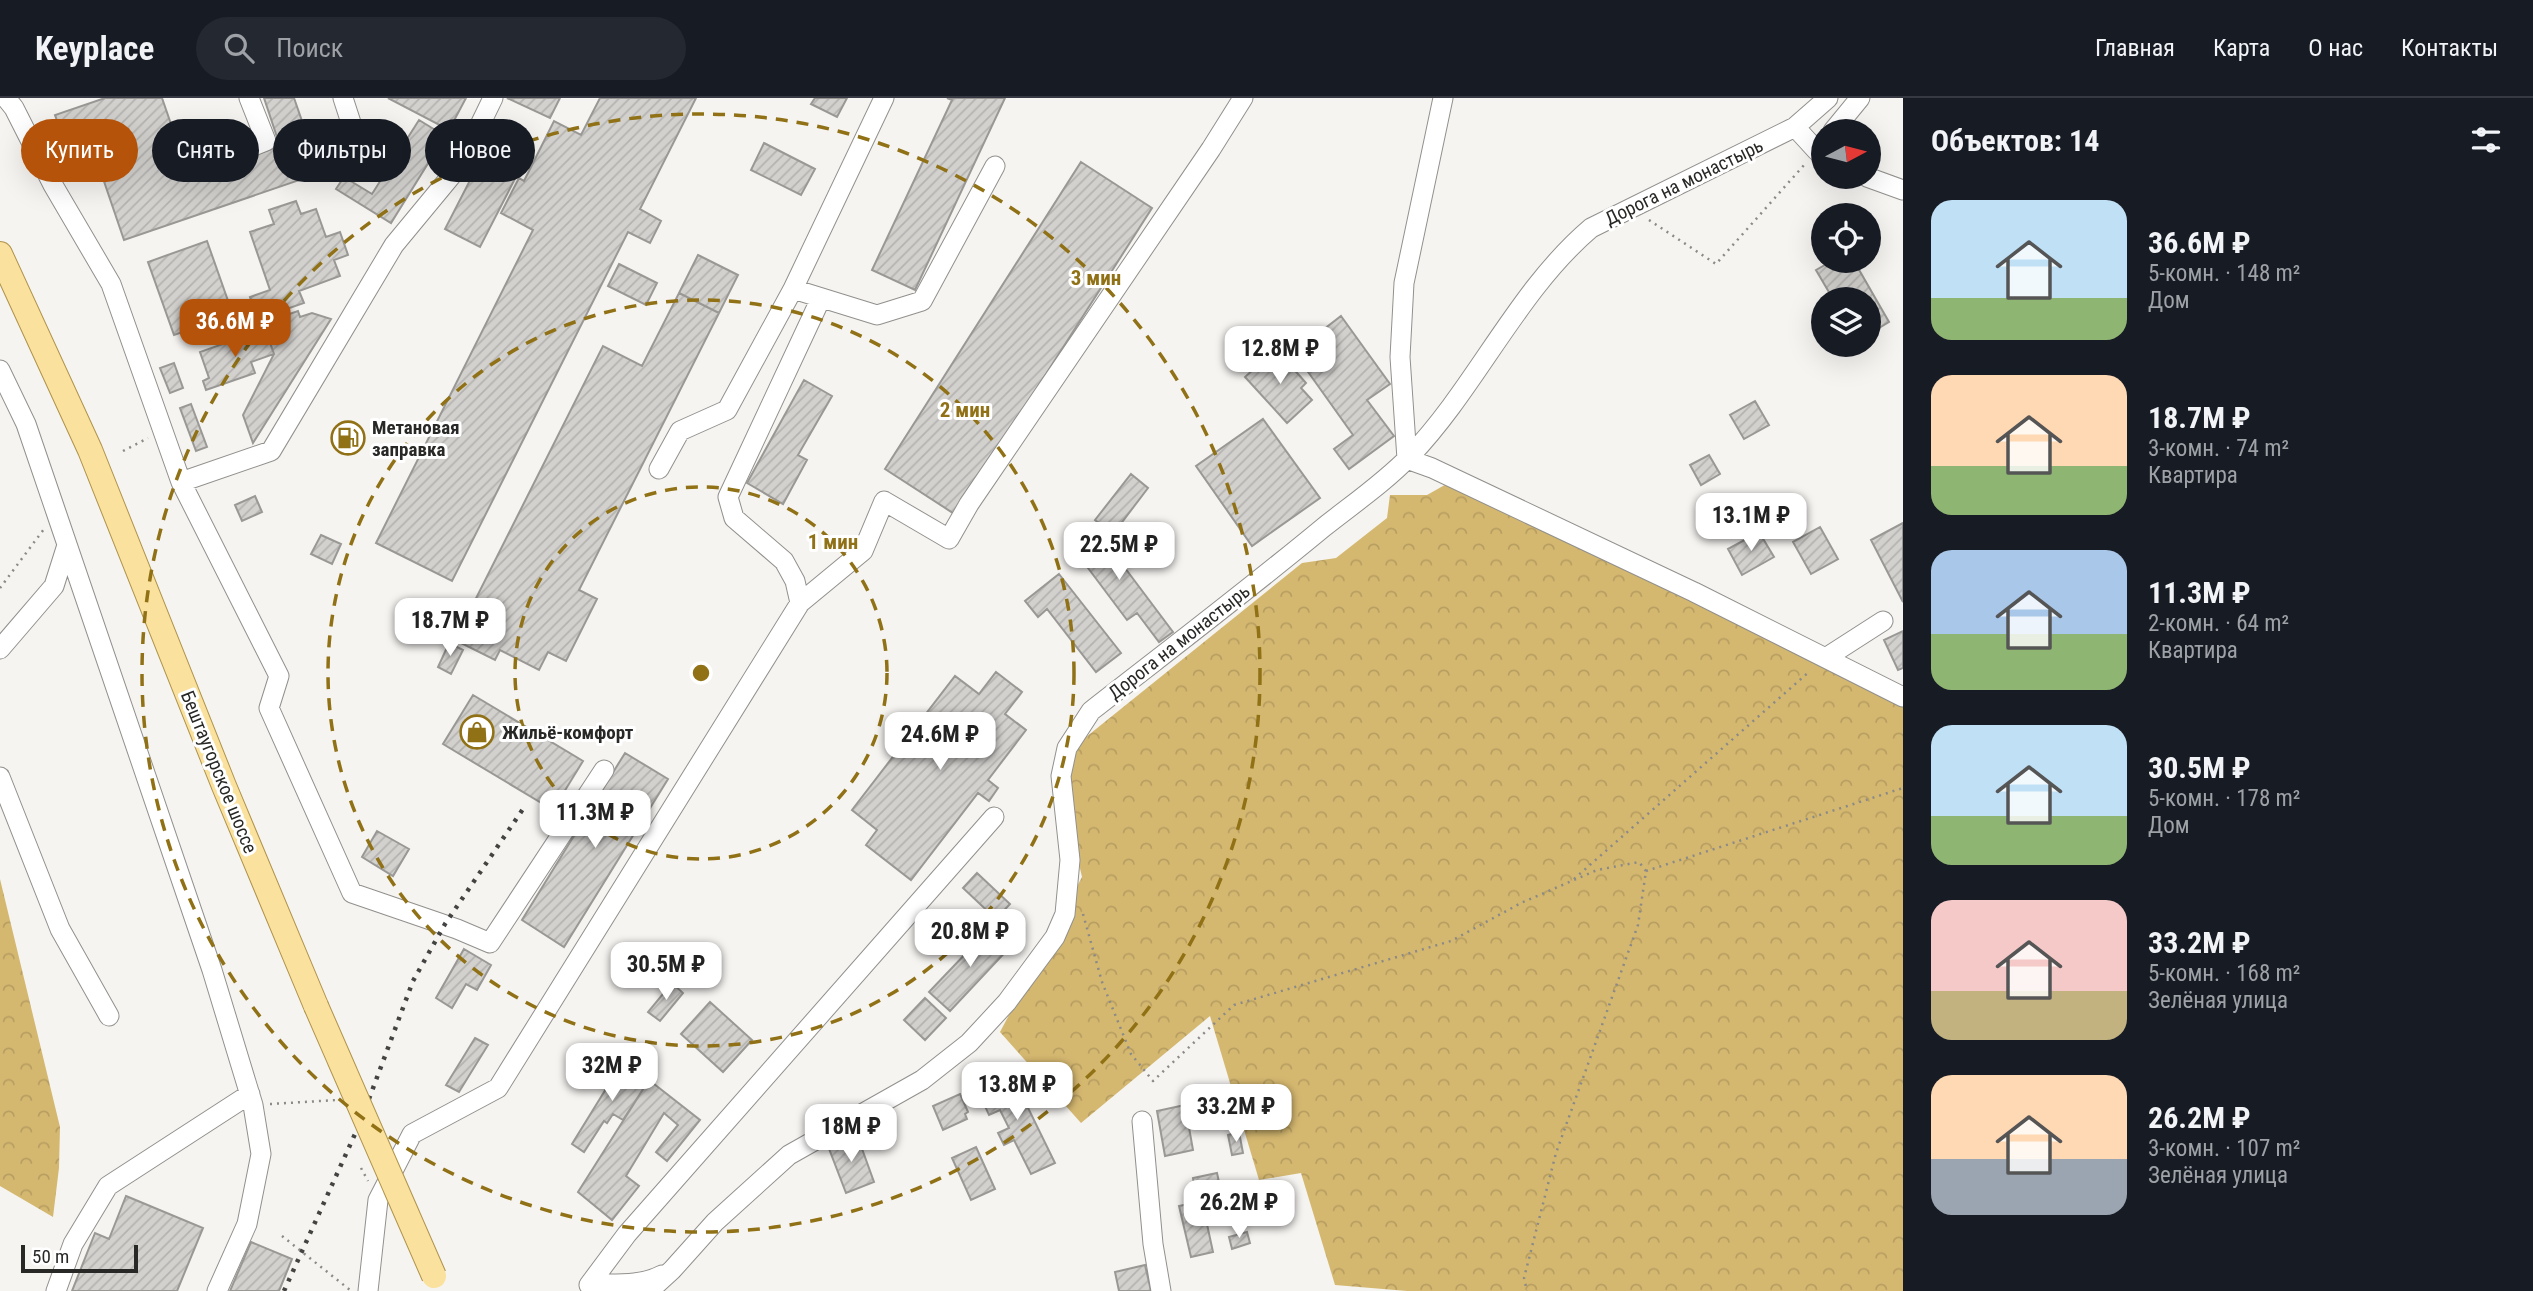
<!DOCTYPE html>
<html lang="ru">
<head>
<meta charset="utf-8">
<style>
  body { margin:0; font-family:"Roboto Condensed",sans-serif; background:#242831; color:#f1f3f6; height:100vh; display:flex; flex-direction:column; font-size:26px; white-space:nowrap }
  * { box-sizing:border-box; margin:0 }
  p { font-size:23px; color:#9ea1a6 }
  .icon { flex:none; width:38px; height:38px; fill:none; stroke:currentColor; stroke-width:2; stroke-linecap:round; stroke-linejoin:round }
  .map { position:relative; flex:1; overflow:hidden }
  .drawer { display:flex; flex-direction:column; background:#171b24; width:630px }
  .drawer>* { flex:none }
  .top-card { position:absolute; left:21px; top:21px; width:665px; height:63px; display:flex; gap:14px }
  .needle { width:46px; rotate:83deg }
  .fabs { position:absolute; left:1811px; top:21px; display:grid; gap:14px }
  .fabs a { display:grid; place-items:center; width:70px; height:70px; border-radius:50%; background:#171b24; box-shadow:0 7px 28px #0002; font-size:35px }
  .scale { position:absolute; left:21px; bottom:18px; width:117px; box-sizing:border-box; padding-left:7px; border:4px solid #282826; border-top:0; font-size:19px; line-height:24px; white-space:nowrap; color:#282826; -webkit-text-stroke:5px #fff; paint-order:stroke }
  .price { position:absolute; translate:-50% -60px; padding:0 16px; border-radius:14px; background:#fff; color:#222; font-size:23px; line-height:46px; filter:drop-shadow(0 2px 4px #0008) }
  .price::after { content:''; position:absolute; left:50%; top:42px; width:21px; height:16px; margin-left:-10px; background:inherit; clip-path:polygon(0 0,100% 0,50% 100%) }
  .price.on { background:#b45309; color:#fff }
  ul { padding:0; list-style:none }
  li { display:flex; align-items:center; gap:21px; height:175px; padding:0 28px }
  li span { display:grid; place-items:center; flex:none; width:196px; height:140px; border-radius:21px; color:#555 }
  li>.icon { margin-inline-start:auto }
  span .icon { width:84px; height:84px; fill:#fffc; stroke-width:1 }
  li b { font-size:30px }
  h2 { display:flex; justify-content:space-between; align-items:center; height:84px; padding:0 28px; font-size:30px }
  .pill { padding:0 24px; border-radius:32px; background:#171b24; box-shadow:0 7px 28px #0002; font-size:24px; line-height:63px }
  .pill.on { background:#b45309; color:#fff }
  header { display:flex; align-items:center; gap:42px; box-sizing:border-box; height:98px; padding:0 35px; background:#171b24; border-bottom:2px solid #363941 }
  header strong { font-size:33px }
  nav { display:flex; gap:38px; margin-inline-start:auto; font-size:24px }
  .search { width:490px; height:63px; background:#242831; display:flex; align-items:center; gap:18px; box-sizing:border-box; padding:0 24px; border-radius:38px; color:#9ea1a6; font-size:26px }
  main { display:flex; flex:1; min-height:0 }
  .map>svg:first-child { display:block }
</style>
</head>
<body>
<header>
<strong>Keyplace</strong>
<div class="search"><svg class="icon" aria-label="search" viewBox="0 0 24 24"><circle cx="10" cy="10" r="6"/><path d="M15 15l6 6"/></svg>Поиск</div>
<nav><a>Главная</a><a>Карта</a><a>О нас</a><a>Контакты</a></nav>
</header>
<main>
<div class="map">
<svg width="1903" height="1193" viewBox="0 0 1903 1193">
  <defs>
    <pattern id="forest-crowns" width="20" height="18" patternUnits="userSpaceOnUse" patternTransform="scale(1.75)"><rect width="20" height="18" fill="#d5b870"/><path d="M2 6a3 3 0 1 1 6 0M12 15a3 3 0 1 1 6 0" fill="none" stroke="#b79e61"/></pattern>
    <pattern id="building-hatch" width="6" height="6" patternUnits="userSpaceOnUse" patternTransform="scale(1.75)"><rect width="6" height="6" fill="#d2d1ce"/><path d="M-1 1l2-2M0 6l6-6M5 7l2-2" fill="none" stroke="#b4b3b1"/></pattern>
  </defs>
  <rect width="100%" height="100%" fill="#f6f4f1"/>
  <path fill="url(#forest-crowns)" d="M1450,384L1903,597V1193H1407L1335,1187L1301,1075L1259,1082L1210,918L1081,1025L1000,934L1082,779L1055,664L1302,465L1336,460L1387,420L1390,397H1427Z
    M0,781L60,1029L59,1070L53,1119L0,1088Z"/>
  <path fill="url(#building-hatch)" stroke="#999895" stroke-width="2" d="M105,0H162L182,58L188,56L195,77L280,48L264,0H294L320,75L124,142L96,60L73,68L55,17Z
    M388,0H466L449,32Z
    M507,0H560L550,20Z
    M600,0H696L640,111L661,123L650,145L628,134L452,483L376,445L533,132L501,115L519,80L524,83L554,23L581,37Z
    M815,0H847L837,19L811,6Z
    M947,0H1005L915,192L872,172L952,2Z
    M419,22L445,38L391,125L336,91L344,79L372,96Z
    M764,45L815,71L801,97L751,72Z
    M485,53L520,71L480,149L445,131Z
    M1081,64L1152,110L956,417L885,371Z
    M296,103L301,116L316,111L326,139L340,134L348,157L334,162L340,178L299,193L304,205L258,221L250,199L270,192L250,134L274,126L269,112Z
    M207,143L233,217L174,237L148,164Z
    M698,157L738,177L719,215L679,195Z
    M1832,163H1854L1889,224L1869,236V201H1833L1816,172Z
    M619,166L657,185L646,207L608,188Z
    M679,195L719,215L579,492L597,501L566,563L548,554L539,572L500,552L495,562L455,542L603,248L642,268Z
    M298,213L300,219L312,215L331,221L253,345L243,317L274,256L263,225Z
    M1341,218L1390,286L1367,302L1394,338L1349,371L1334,351L1353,337L1306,271L1332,252L1319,235Z
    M265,231L274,256L251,264L255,275L206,292L203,283L209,280L200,254Z
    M1276,251L1306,285L1301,290L1312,302L1287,325L1245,279Z
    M174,265L183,290L170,295L160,270Z
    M804,282L832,298L798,357L807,362L783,406L747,385Z
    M1755,303L1769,327L1744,341L1730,317Z
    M191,306L207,349L196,353L180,310Z
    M1263,321L1320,400L1252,448L1196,368Z
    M1709,357L1720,376L1701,387L1690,367Z
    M1131,376L1148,390L1113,436L1095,422Z
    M255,398L262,414L242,423L235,407Z
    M1903,425V504L1871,442Z
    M1092,426L1173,534L1159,544L1137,515L1127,522L1073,450L1082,443L1077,437Z
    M1820,429L1838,461L1811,476L1793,444Z
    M1759,434L1774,459L1742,477L1728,451Z
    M321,437L341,446L332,466L311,456Z
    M1059,476L1121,555L1096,574L1047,511L1038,519L1025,503Z
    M1903,533V570L1898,572L1884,542Z
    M449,545L463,552L451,576L438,569Z
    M996,574L1022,594L1005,616L1026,632L988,682L998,690L989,703L978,695L911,782L866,747L877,732L852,712L955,578L979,596Z
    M473,597L583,663L553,712L443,646Z
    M625,655L668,681L564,849L522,822Z
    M377,733L409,751L393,778L362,759Z
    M977,775L1010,806L996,821L963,790Z
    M991,829L1011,848L950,913L929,894Z
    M464,851L491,867L477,892L466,886L452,910L436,900Z
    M672,885L683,895L660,923L648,914Z
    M925,900L946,920L925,942L904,922Z
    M710,904L752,942L723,974L681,936Z
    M475,940L488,947L459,994L446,987Z
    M622,965L649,982L623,1022L613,1016L607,1025L604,1023L584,1054L572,1046Z
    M1011,975L1055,1065L1031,1076L1014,1042L1004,1047L998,1035L1009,1030L1000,1012L989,1017L977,991Z
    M649,982L700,1022L667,1063L656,1054L678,1027L664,1015L626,1078L639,1088L612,1122L578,1094Z
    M960,996L968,1014L965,1016L967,1021L943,1032L933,1008Z
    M1185,1007L1193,1052L1165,1058L1157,1013Z
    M1239,1034L1243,1055L1232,1057L1228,1037Z
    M857,1037L874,1084L846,1095L828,1048Z
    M976,1049L995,1091L971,1102L952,1060Z
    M1217,1075L1221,1093L1196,1098L1193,1080Z
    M126,1098L203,1130L177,1193H72L95,1135L109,1141Z
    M1202,1103L1213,1154L1191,1159L1179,1108Z
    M1247,1134L1250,1145L1232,1151L1229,1139Z
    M251,1144L292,1161L279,1193H230Z
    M1145,1167L1151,1193H1119L1115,1174Z"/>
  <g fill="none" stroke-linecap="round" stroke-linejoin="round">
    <defs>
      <path id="minor" d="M6,0L14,10L53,87L111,186L181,384L279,578L269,610L352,795L457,831L490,845L604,672
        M343,0L354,34
        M1795,29L1817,53L1824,57
        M1833,33L1860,0
        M202,68L266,43L249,0
        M1867,79L1903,92
        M793,191L877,217L922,203L995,68
        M0,272L26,326L56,414L212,872L253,1007L261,1056L247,1126L217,1193
        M1407,361L1432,370L1694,494L1903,599
        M1407,361L1400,259L1404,185L1443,0
        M659,371L680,333L727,312L793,191L884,0
        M181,384L271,353L394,147L461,66L493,0
        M800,505L795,483L784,463L734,420L728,399L821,200
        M0,551L54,488L67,447
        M1827,559L1883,523
        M0,679L60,831L109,918
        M1142,1023L1153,1146L1161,1193
        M600,1186C621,1186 643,1187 662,1177
        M589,1187L627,1136L994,719
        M56,1193L73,1146L108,1088L250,996
        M368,1193L378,1102L412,1036L498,990L800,505L863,453L884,403L949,441L969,406L1211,51L1243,0
        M649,1193L672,1172L715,1124L789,1057L922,982L969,945L1007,904L1055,839L1065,816L1070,762L1061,678L1067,650L1091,613C1169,552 1248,492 1324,429C1353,406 1385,384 1410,358C1477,288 1517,193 1591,130L1795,29L1828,0"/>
      <path id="major" d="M0,156L90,352L224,688L316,908"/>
    </defs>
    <use href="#minor" stroke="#91908d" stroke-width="21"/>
    <use href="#major" stroke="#af934a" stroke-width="26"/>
    <path stroke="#8b8a88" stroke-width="2.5" stroke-dasharray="2 5" stroke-linecap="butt" d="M1649,122L1716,166L1805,66
      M123,353L148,340
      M0,490L44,431
      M1646,773L1903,690
      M1574,781L1810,573
      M1083,816L1102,884L1131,956L1153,983L1234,907L1451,843L1521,805L1597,772L1639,764L1646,773L1638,827L1556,1055L1524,1180L1527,1193
      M270,1006L337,1002
      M361,1070L368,1083
      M282,1138L350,1192"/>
    <use href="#minor" stroke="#fff" stroke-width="19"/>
    <use href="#major" stroke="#fae19e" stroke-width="24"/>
    <path stroke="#434341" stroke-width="4.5" stroke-dasharray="3.5 7" stroke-linecap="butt" d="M284,1193L360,1025L413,883L445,826L523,711"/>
    <defs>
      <path id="major-bridge" d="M316,908L434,1178"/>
    </defs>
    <use href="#major-bridge" stroke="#af934a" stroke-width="26" stroke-linecap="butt"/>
    <use href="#major-bridge" stroke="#fae19e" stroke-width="24"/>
  </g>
  <g fill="none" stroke="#907116" stroke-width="3.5" stroke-dasharray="12 9">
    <circle cx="701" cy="575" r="186"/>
    <circle cx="701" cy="575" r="373"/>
    <circle cx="701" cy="575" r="559"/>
  </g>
  <defs>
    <symbol id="fuel-ring" viewBox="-11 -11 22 22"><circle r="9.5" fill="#fff" stroke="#907116" stroke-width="1.5"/><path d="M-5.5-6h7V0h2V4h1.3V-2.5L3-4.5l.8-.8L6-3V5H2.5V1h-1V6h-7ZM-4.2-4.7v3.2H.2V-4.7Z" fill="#907116"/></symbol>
    <symbol id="shop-ring" viewBox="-11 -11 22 22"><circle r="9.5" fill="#fff" stroke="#907116" stroke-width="1.5"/><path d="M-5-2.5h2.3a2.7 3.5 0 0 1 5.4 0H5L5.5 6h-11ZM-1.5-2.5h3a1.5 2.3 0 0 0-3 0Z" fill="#907116"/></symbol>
  </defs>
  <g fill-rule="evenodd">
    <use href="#fuel-ring" x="329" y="321" width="38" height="38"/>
    <use href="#shop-ring" x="458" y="615" width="38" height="38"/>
  </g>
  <g text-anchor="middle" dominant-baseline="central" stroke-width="6" stroke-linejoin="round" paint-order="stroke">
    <g font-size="19" fill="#282826" stroke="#fff">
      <text transform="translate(1684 84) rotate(-26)">Дорога на монастырь</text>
      <text transform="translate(1179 544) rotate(-38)">Дорога на монастырь</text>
      <text transform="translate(219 674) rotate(68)">Бештаугорское шоссе</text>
    </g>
    <g font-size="19" font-weight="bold" fill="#282826" stroke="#fff" text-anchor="start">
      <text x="372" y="329">Метановая<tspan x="372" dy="22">заправка</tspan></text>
      <text x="502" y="634">Жильё-комфорт</text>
    </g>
  </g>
  <circle cx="701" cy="575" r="10" fill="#907116" stroke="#fff" stroke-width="3.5"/>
  <g font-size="21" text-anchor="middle" font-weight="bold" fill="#907116" stroke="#fff" stroke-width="6" stroke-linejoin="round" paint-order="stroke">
    <text x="1096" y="187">3 мин</text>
    <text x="965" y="319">2 мин</text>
    <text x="833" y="451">1 мин</text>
  </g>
</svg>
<div class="fabs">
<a><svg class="needle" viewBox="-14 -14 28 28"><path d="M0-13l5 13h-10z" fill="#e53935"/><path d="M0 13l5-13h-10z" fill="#9ea1a6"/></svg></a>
<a><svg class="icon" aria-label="locate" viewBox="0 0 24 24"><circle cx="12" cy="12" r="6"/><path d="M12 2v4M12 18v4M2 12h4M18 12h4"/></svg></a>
<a><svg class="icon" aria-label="layers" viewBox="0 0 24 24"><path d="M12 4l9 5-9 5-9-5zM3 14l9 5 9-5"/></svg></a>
</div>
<div class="scale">50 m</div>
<b class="price on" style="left:235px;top:261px">36.6M ₽</b>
<b class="price" style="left:1280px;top:288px">12.8M ₽</b>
<b class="price" style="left:1751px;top:455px">13.1M ₽</b>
<b class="price" style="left:1119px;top:484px">22.5M ₽</b>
<b class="price" style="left:450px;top:560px">18.7M ₽</b>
<b class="price" style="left:940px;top:674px">24.6M ₽</b>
<b class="price" style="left:595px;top:752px">11.3M ₽</b>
<b class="price" style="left:970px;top:871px">20.8M ₽</b>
<b class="price" style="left:666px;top:904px">30.5M ₽</b>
<b class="price" style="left:612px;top:1005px">32M ₽</b>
<b class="price" style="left:1017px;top:1024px">13.8M ₽</b>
<b class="price" style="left:1236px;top:1046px">33.2M ₽</b>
<b class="price" style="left:851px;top:1066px">18M ₽</b>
<b class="price" style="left:1239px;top:1142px">26.2M ₽</b>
<div class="top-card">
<a class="pill on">Купить</a>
<a class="pill">Снять</a>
<a class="pill">Фильтры</a>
<a class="pill">Новое</a>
</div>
</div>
<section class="drawer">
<h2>Объектов: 14<svg class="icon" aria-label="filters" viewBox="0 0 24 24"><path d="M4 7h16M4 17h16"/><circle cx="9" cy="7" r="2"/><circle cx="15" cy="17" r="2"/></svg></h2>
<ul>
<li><span style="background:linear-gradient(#bfe0f5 70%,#8fb573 0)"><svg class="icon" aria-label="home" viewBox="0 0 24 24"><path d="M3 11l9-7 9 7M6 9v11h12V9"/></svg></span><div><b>36.6M ₽</b><p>5-комн. · 148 m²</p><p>Дом</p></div></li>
<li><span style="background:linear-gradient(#ffd9b3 65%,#8fb573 0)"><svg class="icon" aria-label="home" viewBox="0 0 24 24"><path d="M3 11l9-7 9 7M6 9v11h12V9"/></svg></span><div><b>18.7M ₽</b><p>3-комн. · 74 m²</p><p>Квартира</p></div></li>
<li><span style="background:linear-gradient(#a9c7e8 60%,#8fb573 0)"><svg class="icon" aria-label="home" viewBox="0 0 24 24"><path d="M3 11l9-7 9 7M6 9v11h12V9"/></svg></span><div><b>11.3M ₽</b><p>2-комн. · 64 m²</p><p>Квартира</p></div></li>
<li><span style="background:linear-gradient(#bfe0f5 65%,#8fb573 0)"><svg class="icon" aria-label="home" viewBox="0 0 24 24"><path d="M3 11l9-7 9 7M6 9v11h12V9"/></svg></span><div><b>30.5M ₽</b><p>5-комн. · 178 m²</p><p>Дом</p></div></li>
<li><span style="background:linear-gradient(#f6c9c9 65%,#c2b280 0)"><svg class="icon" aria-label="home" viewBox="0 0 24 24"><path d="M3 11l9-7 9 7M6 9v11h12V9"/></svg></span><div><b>33.2M ₽</b><p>5-комн. · 168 m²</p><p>Зелёная улица</p></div></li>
<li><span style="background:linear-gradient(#ffd9b3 60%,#9aa5b1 0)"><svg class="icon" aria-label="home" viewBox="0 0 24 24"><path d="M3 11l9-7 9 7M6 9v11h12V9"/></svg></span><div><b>26.2M ₽</b><p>3-комн. · 107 m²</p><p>Зелёная улица</p></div></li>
</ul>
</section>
</main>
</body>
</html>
